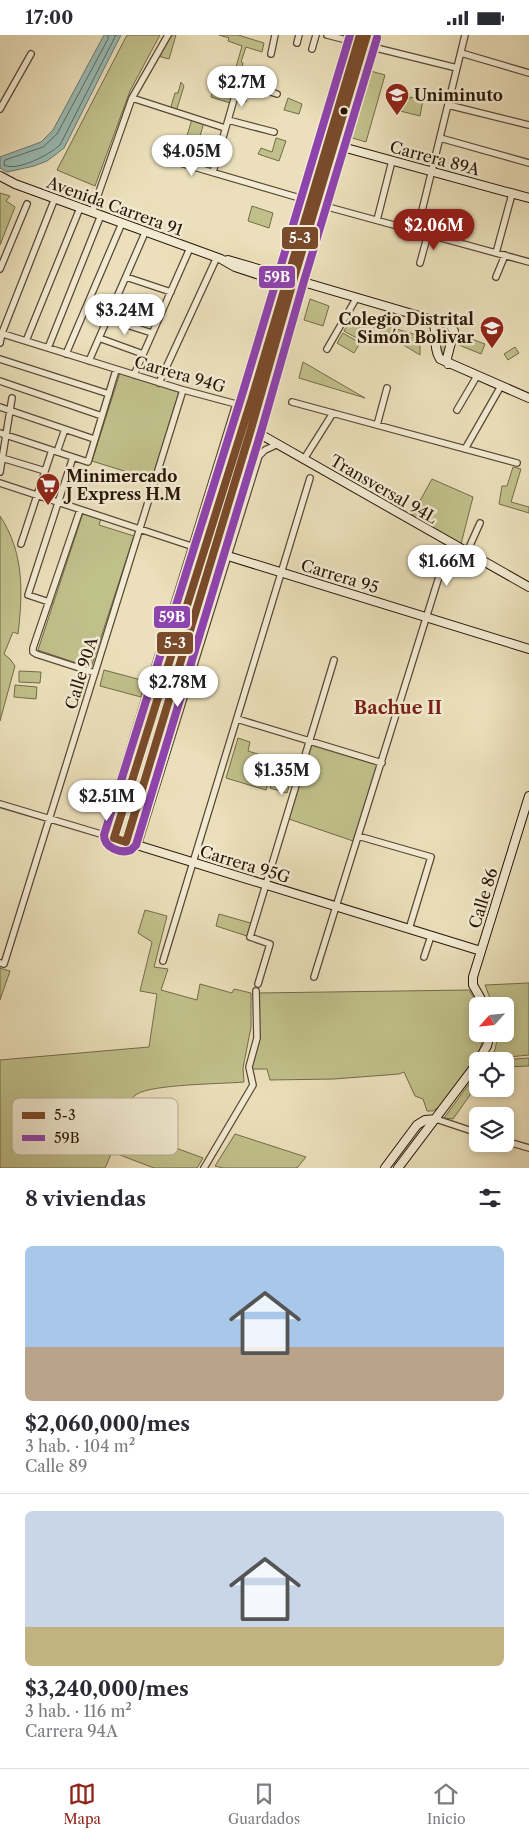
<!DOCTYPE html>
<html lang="es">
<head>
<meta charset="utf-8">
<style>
  body { margin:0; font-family:"Libre Caslon Text",serif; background:#f7f7f7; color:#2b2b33; height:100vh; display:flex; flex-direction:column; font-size:19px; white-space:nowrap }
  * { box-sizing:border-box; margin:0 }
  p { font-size:16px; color:#7c7c81 }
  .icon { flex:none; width:28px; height:28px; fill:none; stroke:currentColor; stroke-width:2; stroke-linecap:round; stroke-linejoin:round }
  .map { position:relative; height:1133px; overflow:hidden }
  .panel { display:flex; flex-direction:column; background:#fff; flex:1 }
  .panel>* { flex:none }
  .needle { width:32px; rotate:243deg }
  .controls { position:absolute; left:469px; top:962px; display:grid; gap:10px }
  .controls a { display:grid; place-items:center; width:45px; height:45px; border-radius:8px; background:#fff; box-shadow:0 2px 8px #0003; font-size:25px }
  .price { position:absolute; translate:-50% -42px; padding:0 11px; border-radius:18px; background:#fff; color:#222; font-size:16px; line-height:32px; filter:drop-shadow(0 1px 2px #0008) }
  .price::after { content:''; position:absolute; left:50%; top:30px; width:15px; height:11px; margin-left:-8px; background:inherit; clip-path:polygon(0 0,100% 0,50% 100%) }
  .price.active { background:#8f2418; color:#fff }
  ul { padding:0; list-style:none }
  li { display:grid; align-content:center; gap:10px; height:265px; padding:0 25px }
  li+li { border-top:1px solid #e1e1e2 }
  li span { display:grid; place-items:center; height:155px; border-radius:8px; color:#555 }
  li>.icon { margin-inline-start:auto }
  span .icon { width:90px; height:90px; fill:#fffc; stroke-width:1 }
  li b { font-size:21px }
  h2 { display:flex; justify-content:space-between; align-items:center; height:60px; padding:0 25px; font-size:21px }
  .status { display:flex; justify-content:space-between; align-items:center; height:35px; padding:0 25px; background:#fff; direction:ltr }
  .status svg { height:14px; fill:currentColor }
  .dock { display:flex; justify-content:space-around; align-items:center; height:70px; border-top:1px solid #e1e1e2; background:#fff; font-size:14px; color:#7c7c81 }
  .dock a { display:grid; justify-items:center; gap:2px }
  .dock .active { color:#8f2418 }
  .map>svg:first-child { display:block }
</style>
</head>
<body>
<div class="status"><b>17:00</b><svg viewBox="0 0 49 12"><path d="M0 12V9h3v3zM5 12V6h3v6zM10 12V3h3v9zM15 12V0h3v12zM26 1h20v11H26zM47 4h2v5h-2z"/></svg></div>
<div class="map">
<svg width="529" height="1133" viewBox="0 0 529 1133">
  <rect width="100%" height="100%" fill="#ebe0bb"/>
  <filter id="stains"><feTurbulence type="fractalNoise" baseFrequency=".004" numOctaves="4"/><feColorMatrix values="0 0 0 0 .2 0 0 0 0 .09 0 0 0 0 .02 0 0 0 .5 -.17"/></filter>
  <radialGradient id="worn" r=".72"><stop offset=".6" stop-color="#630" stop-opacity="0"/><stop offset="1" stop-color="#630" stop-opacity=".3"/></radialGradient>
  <path fill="#c0c08b" stroke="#746b4a" d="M127,0H160L130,56L95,151L57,135Z
    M172,0H176L169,24L158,21Z
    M219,0H238L264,8L262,17L246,12L241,27L243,28L240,40L234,39L242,11L228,6L229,3Z
    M367,35L385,40L366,107L349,102Z
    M256,42L269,46L267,56L253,51Z
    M181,47L184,51L176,77L170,75L175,58H178Z
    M215,48L234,54L230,68L211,62Z
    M243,50L250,52L246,67L239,65Z
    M400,59L407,61V64H410V62L423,65L420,81L396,75Z
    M288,63L302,69L299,79L284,75Z
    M192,84L204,87L199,105L187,101Z
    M276,103L286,106L279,126L258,119L261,113L272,117Z
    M0,158L10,161L6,166L15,172L0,210Z
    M252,171L273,178L269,193L248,186Z
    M310,264L329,271L323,291L304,285Z
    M357,282L420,301V320Z
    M350,285L368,296L362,306L344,296Z
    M442,291L447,292L451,297L445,326C439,314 437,306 439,293Z
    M343,298L360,308L354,318L337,308Z
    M463,301L485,309L481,319L459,310Z
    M515,312L519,318L508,325L504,319Z
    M303,327L365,363L299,343Z
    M120,338L181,358L153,445L92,426Z
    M513,432L521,434L511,467L529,472V478L499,469L502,451H507Z
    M432,444L473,462L461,509L411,482Z
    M83,478L101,484L99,490L134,501L91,633L38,615Z
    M0,481C24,517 23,557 18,599L13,597L4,619L10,624L15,631L0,686Z
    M104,635L145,646L141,662L100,651Z
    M19,636L41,637L40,648L19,647Z
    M15,650L37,652L36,664L14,662Z
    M238,703L250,707L248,716L287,728L282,742L271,739L266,755L226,743Z
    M310,706L381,729L356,807L286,783Z
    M273,743L290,748L287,758L270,753Z
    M145,875L167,881L154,932L168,934L161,955L197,965L200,949L232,958L234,954L251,958V992L243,1033L244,1047C222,1049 154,1049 137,1059C126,1066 123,1080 119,1092L203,1123L197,1133H154L112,1117L105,1133H0V1025L149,1012L157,959L140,956L152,907L138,898Z
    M219,879L254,889L250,902L216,891Z
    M0,933L10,936L0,965Z
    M529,948V1020L489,1024L495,1015L498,999H505V971H493L485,950Z
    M469,955L479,971H478V999H485L478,1019L439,1072L433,1076H427L423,1064L415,1061L404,1037L399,1039L334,1044L270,1045L267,1034H250L253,1025L257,958Z
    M529,1023V1031L505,1032V1026H487Z
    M477,1038V1050L453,1084L444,1083Z
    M235,1099L306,1122L297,1133H223L215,1131Z"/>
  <path fill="#99bcb5" stroke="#6c7a70" d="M104,0H121L64,113L47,126L34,131L7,137L0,133V122L41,107L53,95Z"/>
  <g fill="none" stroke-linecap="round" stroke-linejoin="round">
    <path stroke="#61695e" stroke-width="1" d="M108,0V4L57,99L43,112L5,125L4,130C18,137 50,119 60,110L116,0"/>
    <defs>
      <path id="street" d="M327,0L358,8
        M297,8L299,0
        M364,10L457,33
        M312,14L316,0
        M461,18L529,38
        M271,19L275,0
        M132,63L225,93
        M448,70L529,90
        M0,74L31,19
        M228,85L274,97
        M440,103L529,128
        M177,127L310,166
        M213,137L239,47L277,59
        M317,169L529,227
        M92,177L132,63L168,0
        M377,185L392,126
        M417,196L465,0
        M496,218L512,159
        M420,228L428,199
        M0,234L27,169
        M126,242L171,257
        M496,242L505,220
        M117,262L161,278
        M108,284L152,298
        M0,298L180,354L236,369H243L252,363
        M99,303L143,319
        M26,306L80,173
        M0,308L2,298L55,163
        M48,313L101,180
        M327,314L357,262
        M66,319L122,188
        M0,324L109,359
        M89,326L144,200
        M134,340L190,213
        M0,346L102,381
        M159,348L217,222
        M292,367L517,428
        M0,372L94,404
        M457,375L477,341
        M377,390L387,353
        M0,398L88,427L116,335
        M465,414L501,351
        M57,417L65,394
        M2,423L45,436
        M304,424L333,378
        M0,437L12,363
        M0,448L191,511L197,517L201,525
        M80,475L33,613V617L36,619L95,638
        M21,509L52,415
        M191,511L208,501
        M467,517L480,488
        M49,567L28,560L73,422
        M237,684L382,728
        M0,769L114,803
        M103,800L236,369
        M358,801L431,822L409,894
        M138,810L259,421L265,415L278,409
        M424,922L431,901
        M163,926L310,443
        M0,928L4,929L183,355
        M314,942L447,516
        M258,949L270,909L250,902L334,625
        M436,1084L478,1098
        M505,1106L529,1113
        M204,1133L253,1050L249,1032L257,1003L256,956"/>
      <path id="secondary" d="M360,0L252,363L114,803L481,916
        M335,110L529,163
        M0,141L15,149L221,224L235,232L290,250
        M228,225L450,290L454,296L447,323L448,329
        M432,285C439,298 432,312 440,324L529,363
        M251,394L529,552
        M217,506L220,515L228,521L529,614
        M126,807L251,394L294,243L367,0
        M485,971L473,950V942L529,761
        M478,1026L487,1011L490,999
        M385,1133L417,1090L425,1085L436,1084
        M398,1133L478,1027"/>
    </defs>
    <use href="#street" stroke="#5a4835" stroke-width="8"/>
    <use href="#secondary" stroke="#291608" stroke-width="10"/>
    <use href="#street" stroke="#f2ebd3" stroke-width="5.5"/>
    <use href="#secondary" stroke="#f2ebd3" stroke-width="8"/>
    <defs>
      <path id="bus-1" d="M360,0L252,363L114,803L126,807L251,394L294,243L367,0"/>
      <path id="bus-2" d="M350,0L242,360L104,800C104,813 121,819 131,815L136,810L261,397L304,246L377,3"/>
    </defs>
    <use href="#bus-1" stroke="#f2ebd3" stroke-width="11"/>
    <use href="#bus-2" stroke="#f2ebd3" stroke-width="11"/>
    <use href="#bus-1" stroke="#7a4b2a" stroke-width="8"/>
    <use href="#bus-2" stroke="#8e44ad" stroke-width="8"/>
  </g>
  <defs>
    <symbol id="university-pin" viewBox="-11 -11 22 30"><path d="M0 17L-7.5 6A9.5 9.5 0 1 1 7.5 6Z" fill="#8f2418" stroke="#f2ebd3"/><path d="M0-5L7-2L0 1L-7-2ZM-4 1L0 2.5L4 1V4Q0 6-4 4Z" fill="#fff"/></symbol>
    <symbol id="school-pin" viewBox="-11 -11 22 30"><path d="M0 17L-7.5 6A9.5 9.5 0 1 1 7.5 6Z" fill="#8f2418" stroke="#f2ebd3"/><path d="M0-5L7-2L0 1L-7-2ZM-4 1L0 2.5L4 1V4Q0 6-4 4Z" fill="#fff"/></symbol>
    <symbol id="supermarket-pin" viewBox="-11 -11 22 30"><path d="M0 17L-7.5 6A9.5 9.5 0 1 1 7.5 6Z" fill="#8f2418" stroke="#f2ebd3"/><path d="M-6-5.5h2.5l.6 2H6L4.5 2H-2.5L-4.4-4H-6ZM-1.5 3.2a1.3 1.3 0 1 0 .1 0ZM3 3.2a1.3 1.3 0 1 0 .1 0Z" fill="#fff"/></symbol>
  </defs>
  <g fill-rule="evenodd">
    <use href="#university-pin" x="383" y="46" width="28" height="38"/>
    <use href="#school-pin" x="478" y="279" width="28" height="38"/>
    <use href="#supermarket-pin" x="34" y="436" width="28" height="38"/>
  </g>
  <circle fill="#291608" stroke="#f2ebd3" stroke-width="2" cx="344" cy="76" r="4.5"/>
  <g text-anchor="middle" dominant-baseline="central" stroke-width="5" stroke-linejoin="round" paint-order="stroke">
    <g font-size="16" font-weight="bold" fill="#291608" stroke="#f2ebd3" text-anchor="start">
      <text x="414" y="60">Uniminuto</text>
      <text x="474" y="284" text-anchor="end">Colegio Distrital<tspan x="474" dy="18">Simón Bolivar</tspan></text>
      <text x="66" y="441">Minimercado<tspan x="66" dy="18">J Express H.M</tspan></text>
    </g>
    <g font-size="16" fill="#291608" stroke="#f2ebd3">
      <text transform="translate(435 123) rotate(15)">Carrera 89A</text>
      <text transform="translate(115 171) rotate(20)">Avenida Carrera 91</text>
      <text transform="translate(180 339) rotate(16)">Carrera 94G</text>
      <text transform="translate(384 454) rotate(30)">Transversal 94L</text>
      <text transform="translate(340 541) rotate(17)">Carrera 95</text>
      <text transform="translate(81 638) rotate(-73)">Calle 90A</text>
      <text transform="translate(245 829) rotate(17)">Carrera 95G</text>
      <text transform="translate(483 863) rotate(-73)">Calle 86</text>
    </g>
    <g font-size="18" font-weight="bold" fill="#7a1f14" stroke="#f2ebd3">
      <text x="398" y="673">Bachue II</text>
    </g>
  </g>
  <rect x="12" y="1063" width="166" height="57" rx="8" fill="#f2ebd3" stroke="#b6ab96" stroke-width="1"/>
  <rect x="22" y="1077" width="23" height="7" fill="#7a4b2a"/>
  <rect x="22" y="1100" width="23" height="6" fill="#8e44ad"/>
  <g font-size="14" fill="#291608">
    <text x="54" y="1085">5-3</text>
    <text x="54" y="1108">59B</text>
  </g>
  <g stroke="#f2ebd3" stroke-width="2">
    <rect x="281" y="191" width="38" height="24" rx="5" fill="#7a4b2a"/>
    <rect x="258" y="230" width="38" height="24" rx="5" fill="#8e44ad"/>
    <rect x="153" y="570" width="38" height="24" rx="5" fill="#8e44ad"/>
    <rect x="156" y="596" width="38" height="24" rx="5" fill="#7a4b2a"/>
  </g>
  <g font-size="14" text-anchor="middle" font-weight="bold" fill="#fff">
    <text x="300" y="208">5-3</text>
    <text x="277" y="247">59B</text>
    <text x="172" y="587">59B</text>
    <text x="175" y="613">5-3</text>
  </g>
  <rect width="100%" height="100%" filter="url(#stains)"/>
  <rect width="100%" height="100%" fill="url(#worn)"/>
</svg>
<div class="controls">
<a><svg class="needle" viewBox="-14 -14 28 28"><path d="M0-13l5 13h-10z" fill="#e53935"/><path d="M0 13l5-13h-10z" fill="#7c7c81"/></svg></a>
<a><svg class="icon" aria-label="locate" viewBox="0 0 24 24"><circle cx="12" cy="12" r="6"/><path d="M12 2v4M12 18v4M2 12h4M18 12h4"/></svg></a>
<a><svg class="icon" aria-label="layers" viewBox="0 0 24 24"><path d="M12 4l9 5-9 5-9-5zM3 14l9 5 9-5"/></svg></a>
</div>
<b class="price" style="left:242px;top:73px">$2.7M</b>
<b class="price" style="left:192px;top:142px">$4.05M</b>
<b class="price active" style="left:434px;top:216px">$2.06M</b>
<b class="price" style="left:125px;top:301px">$3.24M</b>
<b class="price" style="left:447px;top:552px">$1.66M</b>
<b class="price" style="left:178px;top:673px">$2.78M</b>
<b class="price" style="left:282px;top:761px">$1.35M</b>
<b class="price" style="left:107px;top:787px">$2.51M</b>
</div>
<section class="panel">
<h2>8 viviendas<svg class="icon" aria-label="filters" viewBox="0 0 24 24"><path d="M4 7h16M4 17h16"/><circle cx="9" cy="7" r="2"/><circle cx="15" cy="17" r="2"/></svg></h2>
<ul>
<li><span style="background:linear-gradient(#a9c7e8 65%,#b9a48a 0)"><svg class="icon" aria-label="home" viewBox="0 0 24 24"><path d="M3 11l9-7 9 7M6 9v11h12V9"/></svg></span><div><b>$2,060,000/mes</b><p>3 hab. · 104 m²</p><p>Calle 89</p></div></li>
<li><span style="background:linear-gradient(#c9d6e8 75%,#c2b280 0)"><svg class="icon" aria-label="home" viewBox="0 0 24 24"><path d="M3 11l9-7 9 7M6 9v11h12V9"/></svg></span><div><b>$3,240,000/mes</b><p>3 hab. · 116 m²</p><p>Carrera 94A</p></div></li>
</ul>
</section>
<nav class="dock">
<a class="active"><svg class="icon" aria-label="map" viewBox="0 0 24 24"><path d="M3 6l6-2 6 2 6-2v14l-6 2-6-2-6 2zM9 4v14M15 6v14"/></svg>Mapa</a>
<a><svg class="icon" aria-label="saved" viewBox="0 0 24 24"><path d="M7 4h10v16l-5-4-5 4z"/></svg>Guardados</a>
<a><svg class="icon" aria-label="home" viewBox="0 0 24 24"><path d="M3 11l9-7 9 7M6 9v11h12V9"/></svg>Inicio</a>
</nav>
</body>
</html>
